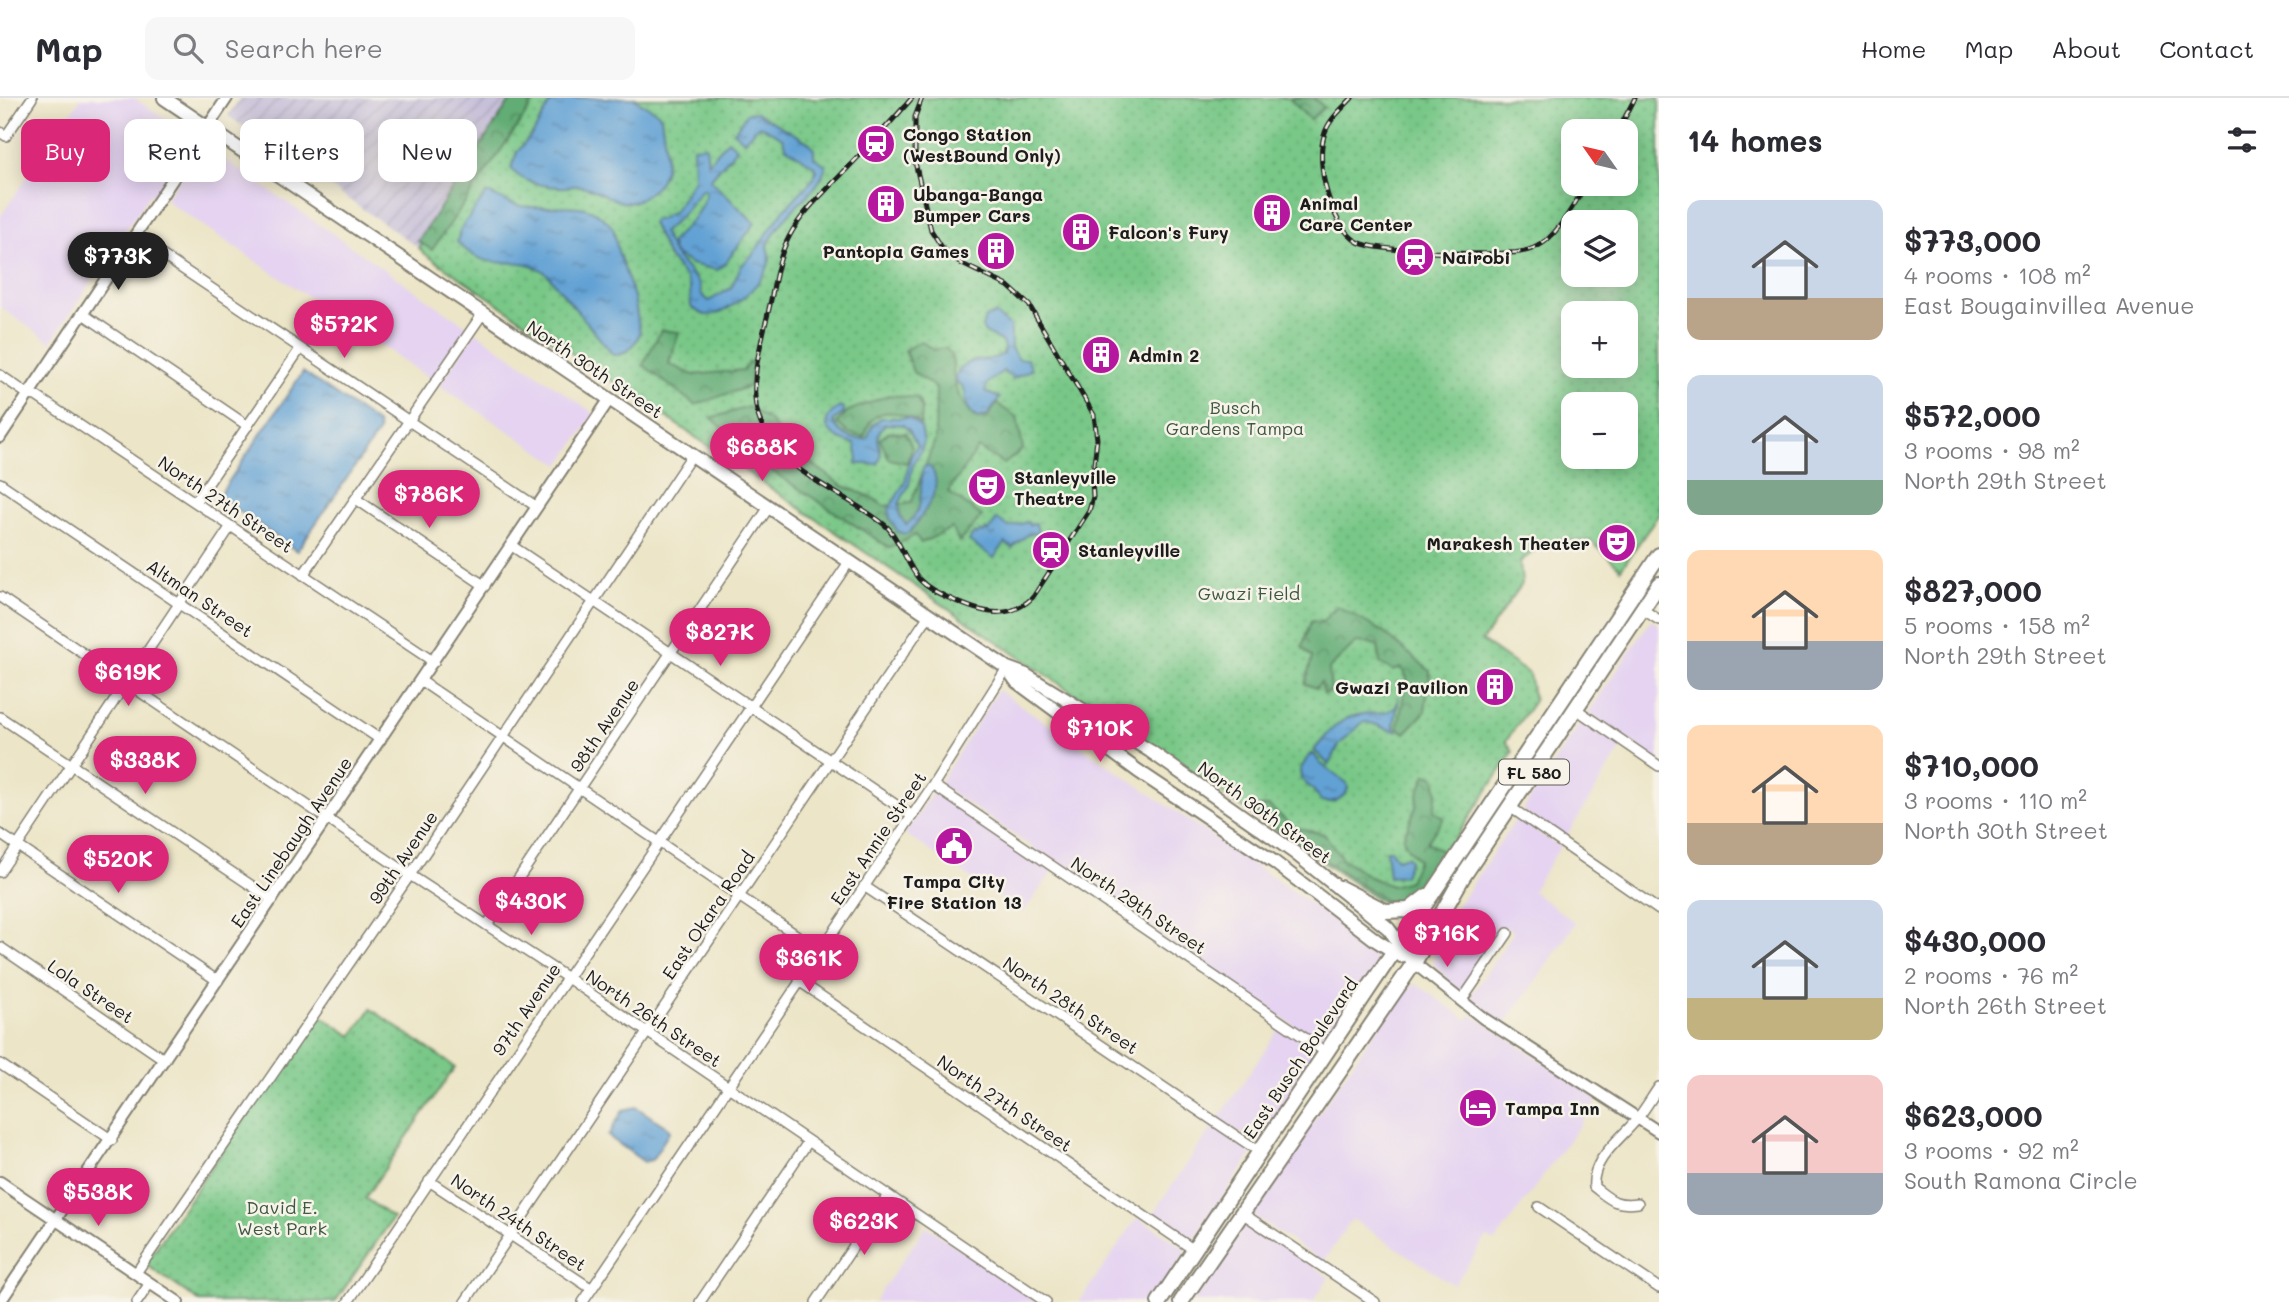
<!DOCTYPE html>
<html lang="en">
<head>
<meta charset="utf-8">
<style>
  body { margin:0; font-family:Mali,sans-serif; background:#f7f7f7; color:#2b2b33; height:100vh; display:flex; flex-direction:column; font-size:26px; white-space:nowrap }
  * { box-sizing:border-box; margin:0 }
  p { font-size:23px; color:#7c7c81 }
  .icon { flex:none; width:38px; height:38px; fill:none; stroke:currentColor; stroke-width:2; stroke-linecap:round; stroke-linejoin:round }
  .map { position:relative; flex:1; overflow:hidden }
  .panel { display:flex; flex-direction:column; background:#fff; width:630px }
  .panel>* { flex:none }
  .banner { position:absolute; left:21px; top:21px; width:665px; height:63px; display:flex; gap:14px }
  .needle { width:46px; rotate:304deg }
  .fabs { position:absolute; left:1561px; top:21px; display:grid; gap:14px }
  .fabs a { display:grid; place-items:center; width:77px; height:77px; border-radius:14px; background:#fff; box-shadow:0 4px 18px #0003; font-size:35px }
  .price { position:absolute; translate:-50% -60px; padding:0 16px; border-radius:24px; background:#db2777; color:#fff; font-size:23px; line-height:46px; filter:drop-shadow(0 2px 4px #0008) }
  .price::after { content:''; position:absolute; left:50%; top:42px; width:21px; height:16px; margin-left:-10px; background:inherit; clip-path:polygon(0 0,100% 0,50% 100%) }
  .price.on { background:#222; color:#fff }
  ul { padding:0; list-style:none }
  li { display:flex; align-items:center; gap:21px; height:175px; padding:0 28px }
  li span { display:grid; place-items:center; flex:none; width:196px; height:140px; border-radius:14px; color:#555 }
  li>.icon { margin-inline-start:auto }
  span .icon { width:84px; height:84px; fill:#fffc; stroke-width:1 }
  li b { font-size:30px }
  h2 { display:flex; justify-content:space-between; align-items:center; height:84px; padding:0 28px; font-size:30px }
  .tag { padding:0 24px; border-radius:14px; background:#fff; box-shadow:0 4px 18px #0003; font-size:24px; line-height:63px }
  .tag.on { background:#db2777; color:#fff }
  header { display:flex; align-items:center; gap:42px; box-sizing:border-box; height:98px; padding:0 35px; background:#fff; border-bottom:2px solid #e1e1e2 }
  header strong { font-size:33px }
  nav { display:flex; gap:38px; margin-inline-start:auto; font-size:24px }
  .search { width:490px; height:63px; background:#f7f7f7; display:flex; align-items:center; gap:18px; box-sizing:border-box; padding:0 24px; border-radius:14px; color:#7c7c81; font-size:26px }
  main { display:flex; flex:1; min-height:0 }
  .map>svg:first-child { display:block }
</style>
</head>
<body>
<header>
<strong>Map</strong>
<div class="search"><svg class="icon" aria-label="search" viewBox="0 0 24 24"><circle cx="10" cy="10" r="6"/><path d="M15 15l6 6"/></svg>Search here</div>
<nav><a>Home</a><a>Map</a><a>About</a><a>Contact</a></nav>
</header>
<main>
<div class="map">
<svg width="1659" height="1204" viewBox="0 0 1659 1204">
  <defs>
    <pattern id="industrial-furrows" width="10" height="10" patternUnits="userSpaceOnUse" patternTransform="scale(1.75)"><rect width="10" height="10" fill="#c7c0d9"/><path d="M-1 1l2-2M0 10L10 0M9 11l2-2" fill="none" stroke="#aaa4ba"/></pattern>
    <pattern id="grass-dots" width="8" height="8" patternUnits="userSpaceOnUse" patternTransform="scale(1.75)"><rect width="8" height="8" fill="#79c888"/><path d="M2 2h.1M6 6h.1" fill="none" stroke="#68ab75" stroke-width="1.8" stroke-linecap="round"/></pattern>
    <pattern id="forest-crowns" width="20" height="18" patternUnits="userSpaceOnUse" patternTransform="scale(1.75)"><rect width="20" height="18" fill="#62ac74"/><path d="M2 6a3 3 0 1 1 6 0M12 15a3 3 0 1 1 6 0" fill="none" stroke="#508b5e"/></pattern>
    <pattern id="water-ripples" width="26" height="14" patternUnits="userSpaceOnUse" patternTransform="scale(1.75)"><rect width="26" height="14" fill="#62a1d4"/><path d="M2 4q2-2 4 0t4 0M15 11q2-2 4 0t4 0" fill="none" stroke="#5082ab"/></pattern>
  </defs>
  <rect width="100%" height="100%" fill="#f7f3e8"/>
  <filter id="ink" filterUnits="userSpaceOnUse"><feTurbulence type="fractalNoise" baseFrequency=".0143" numOctaves="2"/><feDisplacementMap in="SourceGraphic" scale="14" xChannelSelector="R" yChannelSelector="G"/><feConvolveMatrix kernelMatrix="1 2 1 2 8 2 1 2 1" color-interpolation-filters="sRGB"/></filter>
  <filter id="wash" filterUnits="userSpaceOnUse"><feTurbulence type="fractalNoise" baseFrequency=".00686" numOctaves="4" result="noise"/><feDisplacementMap in="SourceGraphic" scale="28" xChannelSelector="R" yChannelSelector="G"/><feGaussianBlur stdDeviation="1.57" result="paint"/><feColorMatrix in="noise" values="0 0 0 0 0 0 0 0 0 0 0 0 0 0 0 0 0 1.4 0 .05"/><feComposite in="paint" operator="in"/></filter>
  <g filter="url(#wash)">
    <rect width="100%" height="100%" fill="#ece5c7"/>
    <path fill="#e5d3f1" d="M81,0H134L194,41L156,100L150,96L51,244L0,209V119Z
      M202,46L468,229L432,282L165,102Z
      M476,234L595,316L560,367L439,287Z
      M1651,522L1659,527V663L1588,615Z
      M998,592L1358,838L1372,851L1377,866L1324,948L939,686Z
      M1583,621L1623,648L1564,742L1522,713Z
      M934,693L1053,773L1023,815L905,736Z
      M1517,720L1560,749L1532,793L1576,825L1504,928L1468,903L1514,834L1506,829L1462,896L1434,867L1433,844Z
      M1415,885L1467,922L1471,916L1599,1000L1495,1144L1486,1140L1454,1187L1352,1121L1323,1164L1251,1116L1393,906Z
      M1274,923L1319,955L1258,1047L1218,1021L1278,933L1277,929L1273,925Z
      M1214,1027L1253,1054L1192,1145L1151,1118Z
      M1138,1119L1187,1152L1153,1204H1079Z
      M1247,1123L1329,1179L1313,1204H1193Z
      M926,1128L1038,1204H874Z"/>
    <path fill="url(#industrial-furrows)" d="M240,0H521L419,150L228,18Z"/>
    <path fill="url(#grass-dots)" stroke="#4a7252" stroke-width="2" fill-rule="evenodd" d="M521,0H1659V416L1621,471L1591,443L1563,442L1542,447L1520,464L1522,486L1482,543L1529,576L1534,603L1506,643L1513,654L1415,801L1398,808L1380,803L425,156L419,150ZM1573,33H1626V86H1573ZM1573,124H1626V177H1573ZM1573,215H1626V268H1573ZM1573,306H1626V359H1573Z
      M371,911L455,969L365,1100L393,1120L335,1204H200L145,1166L317,915L352,938Z"/>
    <path fill="url(#forest-crowns)" stroke="#3f6448" stroke-width="2" d="M512,0H537L432,152L418,143Z
      M1289,0H1313L1324,9L1310,22Z
      M661,232L679,234L669,266L693,277L743,272L749,264L753,265L750,288L695,307L643,267Z
      M921,243L933,252L945,250C956,258 952,270 954,282C957,296 966,314 977,321H986L997,306L1017,319L1023,351L1004,366L978,350L948,394L982,418L959,444L952,430L921,445L915,437L890,450L761,366L712,320L748,309L770,323L791,350L841,387L871,399L884,408L911,405L935,342L936,290L913,274L905,252Z
      M889,297L917,300L922,311L921,326C907,317 884,307 871,323C868,327 866,334 864,339L848,335L837,325L848,313Z
      M889,334L906,335L912,349L907,365L889,361L880,341Z
      M1337,508L1383,534L1430,573L1425,614L1405,635L1398,629L1407,580L1402,570L1393,573L1380,565L1378,547L1357,544L1329,571L1331,594L1324,596L1321,584L1316,590L1305,586L1312,560L1302,549L1311,523L1322,524Z
      M1426,676L1435,679L1437,693L1434,713L1444,720L1427,744L1444,755L1413,799L1400,805L1384,802L1247,710L1269,708L1294,729L1324,736L1342,760L1370,779L1391,788L1409,783L1418,762L1407,749L1403,740L1416,709L1418,696Z"/>
    <path fill="url(#water-ripples)" stroke="#3f5e78" stroke-width="2" fill-rule="evenodd" d="M553,0H633L657,14L661,19C665,50 675,78 646,97C637,103 631,106 621,104C607,100 596,90 581,88C574,87 566,90 559,89C543,88 520,84 511,70L517,54L534,34Z
      M756,14L810,45L814,52V59L826,67C822,88 802,101 789,116C781,125 772,138 767,149C768,153 770,157 770,160C769,182 727,219 706,217C700,216 696,212 691,209L690,190L686,181L667,157L652,125L654,122L660,121L674,113L694,81L693,49L706,48L708,65L728,42L737,50L710,82L755,125L724,167L717,172L691,166L673,155L699,185L702,197L709,203L731,190L741,168L753,156L784,112L814,80L816,72L814,68L785,49L783,41L778,37L760,28L757,29L744,43L734,34L747,15ZM702,91L706,93C705,111 684,131 671,144L673,155L663,135L681,118Z
      M486,96H490C500,100 510,106 521,108C556,114 586,95 613,130L618,153L634,199L640,235C635,247 627,258 613,257L547,176C514,150 494,182 457,144L461,130Z
      M995,216L1010,228C1014,244 1005,247 1019,261H1027L1032,271L1013,281L1003,273L988,285L985,294L1000,300L987,318L977,320C970,315 963,304 966,295L961,286H957L956,278C969,253 985,268 1003,256L1004,249L1001,243L985,235L982,229L985,220Z
      M303,274L377,325L379,333L297,453L218,399Z
      M840,309L844,310V315L833,323C839,336 853,343 867,341L872,328L881,320H909L921,329L924,344L921,353L913,366L909,387L899,406L900,418L906,427C927,410 918,392 923,369L929,368C948,387 922,417 910,434L906,436L898,434L890,421L889,411L905,384L910,360L917,348L909,332L903,327L885,326C869,343 887,350 878,366H856L858,361L855,346C833,342 812,325 840,309Z
      M997,421L1009,429L1028,424L1029,427L1036,425L1038,435L1027,437L1012,450L1005,445L994,460L969,443L974,435L977,437L980,433L983,435L986,431L989,433Z
      M1399,599L1394,628L1398,633C1385,633 1376,624 1363,624L1339,647L1329,667L1314,652C1327,638 1336,621 1358,617C1374,613 1380,620 1396,609Z
      M1310,656H1314L1320,665L1347,685L1348,691C1342,702 1333,706 1321,703L1313,692L1301,681L1300,672Z
      M1386,752H1391L1397,761L1407,758L1410,762L1404,777L1389,779Z
      M636,1009L667,1029L670,1033L652,1062L644,1064L608,1038L623,1012Z"/>
  </g>
  <g filter="url(#ink)">
    <g fill="none" stroke-linecap="round" stroke-linejoin="round">
      <defs>
        <path id="minor" d="M0,34L6,38L32,0
          M135,139L537,409
          M83,216L248,328
          M0,277L29,297L36,298L434,564
          M0,385L381,642
          M356,401L485,488
          M196,403L300,251
          M512,448L911,717
          M303,477L483,215
          M0,499L410,777L566,879L1046,1204
          M1642,511L1659,522
          M421,583L820,853
          M1576,611L1659,668
          M0,619L273,802
          M933,687L1327,955
          M1510,709L1659,812
          M0,736L218,883
          M0,774L231,428
          M864,788L1260,1054
          M487,827L769,409
          M0,849L165,962
          M799,883L1194,1152
          M1462,902L1508,835
          M0,966L112,1042
          M429,1083L592,1191
          M1638,1105C1615,1108 1611,1102 1594,1089C1591,1061 1621,1041 1637,1021C1645,1011 1652,999 1659,989
          M1539,1109L1659,1190
          M1242,1115L1375,1204
          M136,1175L410,777L692,357
          M137,1204L150,1185
          M348,1204L849,464
          M465,1204L929,517
          M583,1204L933,687L1007,570
          M700,1204L808,1044
          M816,1204L888,1097"/>
        <path id="tertiary" d="M0,339L227,0
          M1414,865L1483,920L1659,1034
          M0,1084L178,1204
          M0,1204L609,302"/>
        <path id="secondary" d="M164,0L1007,570L1026,577L1150,653L1295,755L1388,830L1414,865
          M1007,570L1017,584L1138,673L1274,764L1377,843L1401,858"/>
        <path id="primary" d="M1340,790L1385,813L1409,812L1427,798
          M1159,1204L1659,457
          M1181,1204L1414,865L1462,780L1659,486"/>
      </defs>
      <use href="#minor" stroke="#848072" stroke-width="12"/>
      <use href="#tertiary" stroke="#848072" stroke-width="14"/>
      <use href="#secondary" stroke="#848072" stroke-width="16"/>
      <use href="#primary" stroke="#848072" stroke-width="18"/>
      <use href="#minor" stroke="#fff" stroke-width="9"/>
      <use href="#tertiary" stroke="#fff" stroke-width="10"/>
      <use href="#secondary" stroke="#fff" stroke-width="12"/>
      <use href="#primary" stroke="#fff" stroke-width="14"/>
      <defs>
        <path id="rail" d="M912,0C888,28 862,55 836,82C819,99 800,117 789,139C777,161 774,191 768,215C762,242 753,271 755,299C759,369 841,390 886,428C898,438 907,467 919,481C928,491 940,496 951,501C979,514 1008,524 1033,499L1089,413L1093,399L1092,383L1097,341L1094,317L1087,305L1029,207L1008,188L962,166L943,151L931,132L915,64V19L922,0
          M1352,0C1341,12 1328,22 1324,38C1315,67 1331,129 1358,144C1376,154 1482,157 1507,155C1517,155 1529,153 1538,148C1557,139 1575,104 1587,86
          M1618,33L1635,0"/>
      </defs>
      <use href="#rail" stroke="#1c1c1c" stroke-width="5"/>
      <use href="#rail" stroke="#f7f3e8" stroke-width="2.5" stroke-dasharray="8" stroke-linecap="butt"/>
    </g>
  </g>
  <defs>
    <symbol id="station-disc" viewBox="-11 -11 22 22"><circle r="9.5" fill="#b5179e" stroke="#f7f3e8"/><path d="M-3-6H3Q5-6 5-4V2Q5 4 3 4L4.5 6H3L1.5 4h-3L-3 6H-4.5L-3 4Q-5 4-5 2V-4Q-5-6-3-6ZM-3.5-4v3h7v-3ZM-3.5 1v1.5H-2V1ZM2 1v1.5H3.5V1Z" fill="#fff"/></symbol>
    <symbol id="building-disc" viewBox="-11 -11 22 22"><circle r="9.5" fill="#b5179e" stroke="#f7f3e8"/><path d="M-4-6H4V6H1V3H-1V6H-4ZM-2.5-4.3h1.7v1.8h-1.7ZM.8-4.3h1.7v1.8H.8ZM-2.5-1h1.7V.8h-1.7ZM.8-1h1.7V.8H.8Z" fill="#fff"/></symbol>
    <symbol id="theatre-disc" viewBox="-11 -11 22 22"><circle r="9.5" fill="#b5179e" stroke="#f7f3e8"/><path d="M-5-5.5Q0-4 5-5.5V0Q5 5 0 6Q-5 5-5 0ZM-3.3-2.5H-1v1.5H-3.3ZM1-2.5H3.3v1.5H1ZM-2.8 1Q0 5.5 2.8 1Z" fill="#fff"/></symbol>
    <symbol id="civic-disc" viewBox="-11 -11 22 22"><circle r="9.5" fill="#b5179e" stroke="#f7f3e8"/><path d="M-.6-6.5H3V-4.5H.6V-3L4-1V1h2V6H-6V1h2V-1L-.6-3ZM-1.2 2.5V6h2.4V2.5Z" fill="#fff"/></symbol>
    <symbol id="hotel-disc" viewBox="-11 -11 22 22"><circle r="9.5" fill="#b5179e" stroke="#f7f3e8"/><path d="M-6-4.5h1.5V1H6V5H4.5V3h-9V5H-6ZM-4 0a1.8 1.8 0 1 1 3.6 0ZM.5 0V-2.5h3Q6-2.5 6 0Z" fill="#fff"/></symbol>
  </defs>
  <g fill-rule="evenodd">
    <use href="#station-disc" x="854" y="24" width="44" height="44"/>
    <use href="#building-disc" x="864" y="84" width="44" height="44"/>
    <use href="#building-disc" x="1250" y="93" width="44" height="44"/>
    <use href="#building-disc" x="1059" y="112" width="44" height="44"/>
    <use href="#building-disc" x="974" y="131" width="44" height="44"/>
    <use href="#station-disc" x="1393" y="137" width="44" height="44"/>
    <use href="#building-disc" x="1079" y="235" width="44" height="44"/>
    <use href="#theatre-disc" x="965" y="367" width="44" height="44"/>
    <use href="#theatre-disc" x="1595" y="423" width="44" height="44"/>
    <use href="#station-disc" x="1029" y="430" width="44" height="44"/>
    <use href="#building-disc" x="1473" y="567" width="44" height="44"/>
    <use href="#civic-disc" x="932" y="726" width="44" height="44"/>
    <use href="#hotel-disc" x="1456" y="988" width="44" height="44"/>
  </g>
  <g text-anchor="middle" dominant-baseline="central" stroke-width="5" stroke-linejoin="round" paint-order="stroke">
    <rect fill="#f7f3e8" stroke="#5e5c59" stroke-width="2" x="1499" y="661.5" width="70" height="25" rx="5"/>
    <g font-size="16" font-weight="bold" fill="#1c1c1c">
      <text x="1534" y="674">FL 580</text>
    </g>
    <g font-size="18" font-weight="bold" fill="#1c1c1c" stroke="#f7f3e8" text-anchor="start">
      <text x="903" y="36">Congo Station<tspan x="903" dy="21">(WestBound Only)</tspan></text>
      <text x="913" y="96">Ubanga-Banga<tspan x="913" dy="21">Bumper Cars</tspan></text>
      <text x="1299" y="105">Animal<tspan x="1299" dy="21">Care Center</tspan></text>
      <text x="1108" y="134">Falcon's Fury</text>
      <text x="969" y="153" text-anchor="end">Pantopia Games</text>
      <text x="1442" y="159">Nairobi</text>
      <text x="1128" y="257">Admin 2</text>
      <text x="1014" y="379">Stanleyville<tspan x="1014" dy="21">Theatre</tspan></text>
      <text x="1590" y="445" text-anchor="end">Marakesh Theater</text>
      <text x="1078" y="452">Stanleyville</text>
      <text x="1468" y="589" text-anchor="end">Gwazi Pavilion</text>
      <text x="954" y="783" text-anchor="middle">Tampa City<tspan x="954" dy="21">Fire Station 13</tspan></text>
      <text x="1505" y="1010">Tampa Inn</text>
    </g>
    <g font-size="18" fill="#1c1c1c" stroke="#f7f3e8">
      <text transform="translate(595 271) rotate(34)">North 30th Street</text>
      <text transform="translate(226 406) rotate(34)">North 27th Street</text>
      <text transform="translate(200 500) rotate(34)">Altman Street</text>
      <text transform="translate(604 627) rotate(-56)">98th Avenue</text>
      <text transform="translate(1265 714) rotate(36)">North 30th Street</text>
      <text transform="translate(878 740) rotate(-56)">East Annie Street</text>
      <text transform="translate(291 744) rotate(-56)">East Linebaugh Avenue</text>
      <text transform="translate(403 759) rotate(-56)">99th Avenue</text>
      <text transform="translate(1139 807) rotate(34)">North 29th Street</text>
      <text transform="translate(708 817) rotate(-56)">East Okara Road</text>
      <text transform="translate(91 893) rotate(34)">Lola Street</text>
      <text transform="translate(1071 907) rotate(34)">North 28th Street</text>
      <text transform="translate(526 911) rotate(-56)">97th Avenue</text>
      <text transform="translate(654 920) rotate(34)">North 26th Street</text>
      <text transform="translate(1300 960) rotate(-56)">East Busch Boulevard</text>
      <text transform="translate(1005 1005) rotate(34)">North 27th Street</text>
      <text transform="translate(519 1124) rotate(34)">North 24th Street</text>
    </g>
    <g font-size="18" fill="#3d5842" stroke="#f7f3e8">
      <text x="1235" y="309">Busch<tspan x="1235" dy="21">Gardens Tampa</tspan></text>
      <text x="1249" y="495">Gwazi Field</text>
      <text x="282" y="1109">David E.<tspan x="282" dy="21">West Park</tspan></text>
    </g>
  </g>
</svg>
<div class="fabs">
<a><svg class="needle" viewBox="-14 -14 28 28"><path d="M0-13l5 13h-10z" fill="#e53935"/><path d="M0 13l5-13h-10z" fill="#7c7c81"/></svg></a>
<a><svg class="icon" aria-label="layers" viewBox="0 0 24 24"><path d="M12 4l9 5-9 5-9-5zM3 14l9 5 9-5"/></svg></a>
<a>+</a>
<a>−</a>
</div>
<b class="price on" style="left:118px;top:194px">$773K</b>
<b class="price" style="left:344px;top:262px">$572K</b>
<b class="price" style="left:762px;top:385px">$688K</b>
<b class="price" style="left:429px;top:432px">$786K</b>
<b class="price" style="left:720px;top:570px">$827K</b>
<b class="price" style="left:128px;top:610px">$619K</b>
<b class="price" style="left:1100px;top:666px">$710K</b>
<b class="price" style="left:145px;top:698px">$338K</b>
<b class="price" style="left:118px;top:797px">$520K</b>
<b class="price" style="left:531px;top:839px">$430K</b>
<b class="price" style="left:1447px;top:871px">$716K</b>
<b class="price" style="left:809px;top:896px">$361K</b>
<b class="price" style="left:98px;top:1130px">$538K</b>
<b class="price" style="left:864px;top:1159px">$623K</b>
<div class="banner">
<a class="tag on">Buy</a>
<a class="tag">Rent</a>
<a class="tag">Filters</a>
<a class="tag">New</a>
</div>
</div>
<section class="panel">
<h2>14 homes<svg class="icon" aria-label="filters" viewBox="0 0 24 24"><path d="M4 7h16M4 17h16"/><circle cx="9" cy="7" r="2"/><circle cx="15" cy="17" r="2"/></svg></h2>
<ul>
<li><span style="background:linear-gradient(#c9d6e8 70%,#b9a48a 0)"><svg class="icon" aria-label="home" viewBox="0 0 24 24"><path d="M3 11l9-7 9 7M6 9v11h12V9"/></svg></span><div><b>$773,000</b><p>4 rooms · 108 m²</p><p>East Bougainvillea Avenue</p></div></li>
<li><span style="background:linear-gradient(#c9d6e8 75%,#7fa58c 0)"><svg class="icon" aria-label="home" viewBox="0 0 24 24"><path d="M3 11l9-7 9 7M6 9v11h12V9"/></svg></span><div><b>$572,000</b><p>3 rooms · 98 m²</p><p>North 29th Street</p></div></li>
<li><span style="background:linear-gradient(#ffd9b3 65%,#9aa5b1 0)"><svg class="icon" aria-label="home" viewBox="0 0 24 24"><path d="M3 11l9-7 9 7M6 9v11h12V9"/></svg></span><div><b>$827,000</b><p>5 rooms · 158 m²</p><p>North 29th Street</p></div></li>
<li><span style="background:linear-gradient(#ffd9b3 70%,#b9a48a 0)"><svg class="icon" aria-label="home" viewBox="0 0 24 24"><path d="M3 11l9-7 9 7M6 9v11h12V9"/></svg></span><div><b>$710,000</b><p>3 rooms · 110 m²</p><p>North 30th Street</p></div></li>
<li><span style="background:linear-gradient(#c9d6e8 70%,#c2b280 0)"><svg class="icon" aria-label="home" viewBox="0 0 24 24"><path d="M3 11l9-7 9 7M6 9v11h12V9"/></svg></span><div><b>$430,000</b><p>2 rooms · 76 m²</p><p>North 26th Street</p></div></li>
<li><span style="background:linear-gradient(#f6c9c9 70%,#9aa5b1 0)"><svg class="icon" aria-label="home" viewBox="0 0 24 24"><path d="M3 11l9-7 9 7M6 9v11h12V9"/></svg></span><div><b>$623,000</b><p>3 rooms · 92 m²</p><p>South Ramona Circle</p></div></li>
</ul>
</section>
</main>
</body>
</html>
